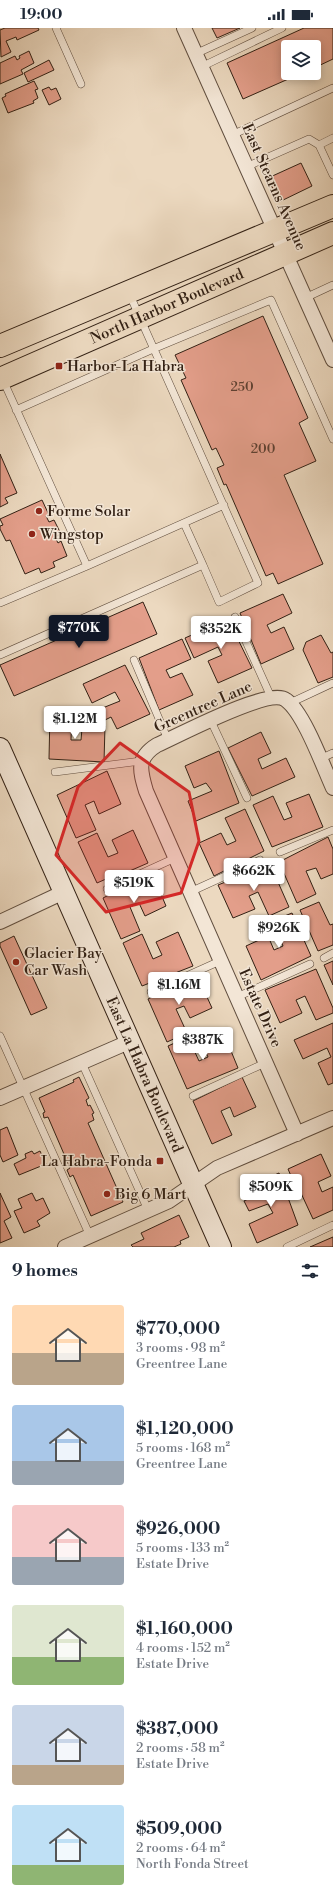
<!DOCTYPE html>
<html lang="en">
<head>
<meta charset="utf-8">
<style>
  body { margin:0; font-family:"Libre Bodoni",serif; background:#f6f6f7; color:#1f2937; height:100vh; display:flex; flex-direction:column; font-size:15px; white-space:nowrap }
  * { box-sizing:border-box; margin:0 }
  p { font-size:13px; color:#747a83 }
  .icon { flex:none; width:22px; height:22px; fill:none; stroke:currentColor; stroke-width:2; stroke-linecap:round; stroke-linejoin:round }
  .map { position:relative; height:1219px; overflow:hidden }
  .side { display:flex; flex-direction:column; background:#fff; flex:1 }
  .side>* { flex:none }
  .buttons { position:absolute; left:281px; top:12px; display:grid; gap:8px }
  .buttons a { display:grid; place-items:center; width:40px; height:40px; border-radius:4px; background:#fff; box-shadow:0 2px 10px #0003; font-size:20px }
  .price { position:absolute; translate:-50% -34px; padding:0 9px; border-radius:4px; background:#fff; color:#222; font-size:13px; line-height:26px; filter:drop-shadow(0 1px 2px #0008) }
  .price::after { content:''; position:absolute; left:50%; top:24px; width:12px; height:9px; margin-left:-6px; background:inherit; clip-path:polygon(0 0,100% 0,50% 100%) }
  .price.current { background:#111827; color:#fff }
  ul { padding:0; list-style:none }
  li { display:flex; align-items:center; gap:12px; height:100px; padding:0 12px }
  li span { display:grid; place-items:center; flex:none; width:112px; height:80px; border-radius:4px; color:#555 }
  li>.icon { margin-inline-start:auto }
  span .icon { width:48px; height:48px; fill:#fffc; stroke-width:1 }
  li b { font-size:17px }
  h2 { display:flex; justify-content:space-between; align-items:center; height:48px; padding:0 12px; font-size:17px }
  .status { display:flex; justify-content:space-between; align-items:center; height:28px; padding:0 20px; background:#fff; direction:ltr }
  .status svg { height:11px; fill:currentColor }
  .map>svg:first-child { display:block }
</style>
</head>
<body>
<div class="status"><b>19:00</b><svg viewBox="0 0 49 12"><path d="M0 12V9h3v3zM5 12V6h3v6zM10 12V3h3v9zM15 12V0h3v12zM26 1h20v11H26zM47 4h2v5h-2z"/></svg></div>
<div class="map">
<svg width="333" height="1219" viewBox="0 0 333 1219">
  <rect width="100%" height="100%" fill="#ecd9c0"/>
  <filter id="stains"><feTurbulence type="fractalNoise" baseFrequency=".005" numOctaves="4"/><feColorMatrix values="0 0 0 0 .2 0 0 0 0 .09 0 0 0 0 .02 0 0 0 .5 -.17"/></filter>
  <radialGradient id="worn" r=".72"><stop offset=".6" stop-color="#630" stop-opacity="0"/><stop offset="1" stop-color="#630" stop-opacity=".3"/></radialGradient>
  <path fill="#e39e8a" stroke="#322014" d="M5,0H38L39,2L17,12L16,9L6,13L11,24L1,29L0,2Z
    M212,0H240L217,10Z
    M304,0H333V31L314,40V19H288V45H302L243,71L227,35Z
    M29,23L34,35L21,42L23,46L0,56V35L15,28L17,32L20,30L19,28Z
    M49,32L54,42L28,54L24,45Z
    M34,53L38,61L35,62L38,70L33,73L34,75L8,85L2,70L6,68L5,66Z
    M49,59L51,62L56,60L61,71L49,77L42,62Z
    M301,135L312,158L279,174L268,150Z
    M263,288L308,390L299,395L316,433L284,447L323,536L278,556L273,545L266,548L226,456L224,457L217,440L224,437L216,420L212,422L181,352L186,350L175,327Z
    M0,426L17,465L5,470L8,475L0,479Z
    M42,472L49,487L46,488L49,494L54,492L61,506L55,509L58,515L61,513L67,528L53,534L55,539L41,545L39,540L25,546L10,512L6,513L0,501V498L3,497L0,491Z
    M283,566L292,585L267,597L271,605L284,599L294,621L261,636L240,585Z
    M143,574L157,606L14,668L0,637Z
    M228,591L252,640L218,655L208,633L222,627L218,619L194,630L185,610Z
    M321,607L331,625L333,624V649L318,655L303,622L306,614Z
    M182,611L191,631L166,642L170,650L182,645L193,667L159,682L139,630Z
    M125,637L150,686L117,701L111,689L105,692L100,681L120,673L115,664L92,675L83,656Z
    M50,684L72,685L71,712H81L83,689H91L90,698H105L104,734L49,731Z
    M261,704L271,725L258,731L262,741L286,730L295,749L252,768L228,720Z
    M219,723L239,775L196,793L188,773L212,763L206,755L194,760L185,738Z
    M107,743L121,776L99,786L94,773L85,777L96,802L76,810L57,767Z
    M309,766L323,799L272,819L253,777L273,768L284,792L292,789L286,775Z
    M245,781L264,823L214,848L199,815L221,805L227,817L236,813L225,790Z
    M133,802L148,835L125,845L124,843L97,855L78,814L97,805L108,829L118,825L112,812Z
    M328,809L333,821V846L321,851L316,840L306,843L316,866L297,875L279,834Z
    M270,836L289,879L269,888L258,864L249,868L255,881L233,890L218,857Z
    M152,845L166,878L145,888L139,875L130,879L140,903L121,911L103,870Z
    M319,874L330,897L333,896V917L318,923L300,882Z
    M292,885L311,928L261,952L246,918L268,908L274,922L283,918L272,893Z
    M178,904L193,938L142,958L123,915L142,906L153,931L162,927L156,914Z
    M14,908L47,980L31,987L0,918V915Z
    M333,933V957L324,937Z
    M316,941L333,980V985L316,992L305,968L296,972L302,985L280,995L265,962Z
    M197,947L212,980L190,990L184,978L176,981L187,1005L167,1014L148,971Z
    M333,995V1055L328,1057L318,1035L331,1029L327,1020L303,1031L294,1012Z
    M224,1006L238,1040L187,1061L168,1018L188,1009L199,1033L208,1029L202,1016Z
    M79,1049L89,1070L86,1072L88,1078L90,1077L94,1085L92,1086L94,1092L88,1095L123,1174L91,1188L73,1147L70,1149L67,1142L70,1140L48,1089L44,1090L43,1085L45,1084L39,1070L74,1054L73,1052Z
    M242,1049L256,1079L234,1089L230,1079L221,1083L232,1107L212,1116L193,1073Z
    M7,1099L18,1127L3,1134L0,1127V1102Z
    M32,1123L34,1126L40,1123L46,1136L19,1147L14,1136L26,1130L25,1126Z
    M321,1126L331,1148L318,1154L322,1164L333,1159V1182L313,1191L300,1163L298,1164L288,1141Z
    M279,1145L298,1197L257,1215L249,1196L273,1185L268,1176L249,1183L244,1173L250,1170L246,1160Z
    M0,1165L11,1189L4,1193L12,1210L0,1215Z
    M32,1165L36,1173L43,1170L50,1185L37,1193L40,1198L24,1205L14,1183L22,1180L18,1171Z
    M179,1187L189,1209L180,1213L181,1216L174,1219H133L131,1217L144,1211L141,1205Z
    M333,1209V1219H310Z"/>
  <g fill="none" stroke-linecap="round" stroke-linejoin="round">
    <defs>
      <path id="lane" d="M56,0L81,56
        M195,26L252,0
        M201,39L282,0
        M232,107L333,60
        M333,110L319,117L333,147
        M246,139L309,111L319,117
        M305,270L333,257
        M16,382L153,321L271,272L333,411
        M184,495L203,537
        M87,538L224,477
        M0,575L87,538L3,352
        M235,589L271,669
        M0,627L203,537L219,574L258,555L129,265
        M134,632L168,712
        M290,675L333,655
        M211,693L247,770
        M320,731L333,725
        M55,744L141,733
        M280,824L333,802
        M107,861L175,830
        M190,864L260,832
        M324,930L333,925
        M151,964L220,933
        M237,969L310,936
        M0,1008L90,1208
        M82,1035L148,1182
        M193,1068L265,1035
        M287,1219L333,1197"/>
      <path id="street" d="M184,0L333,332
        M0,894L64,864
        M0,1070L131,1013
        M297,1106L146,763C140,743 136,730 157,717C178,708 269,659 286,672C304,685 323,738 333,760
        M65,1219L169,1173L217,1140L333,1090"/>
      <g id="secondary">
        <path id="s1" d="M0,720L221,1219"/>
      </g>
      <g id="primary">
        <path d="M0,318L333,178"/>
        <path id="s2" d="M0,351L333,205"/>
      </g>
    </defs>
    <use href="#lane" stroke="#604e3f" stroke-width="8"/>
    <use href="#street" stroke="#604e3f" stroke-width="16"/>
    <use href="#secondary" stroke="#322014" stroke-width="22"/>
    <use href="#primary" stroke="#322014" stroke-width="24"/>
    <use href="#lane" stroke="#f3e6d6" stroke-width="7"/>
    <use href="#street" stroke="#f3e6d6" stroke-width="14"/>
    <use href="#secondary" stroke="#f3e6d6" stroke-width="20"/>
    <use href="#primary" stroke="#ecd9c0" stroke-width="22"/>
  </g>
  <path fill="#d62828" fill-opacity="0.2" stroke="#d62828" stroke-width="3" stroke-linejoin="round" d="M120,715L189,764L199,813L181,865L106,884L56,827L78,759Z"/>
  <g fill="#8f2418" stroke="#f3e6d6" stroke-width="1.5">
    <rect x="55" y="334" width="8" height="8" rx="2"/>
    <circle cx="39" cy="483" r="4"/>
    <circle cx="32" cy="506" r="4"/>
    <circle cx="16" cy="934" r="4"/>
    <rect x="156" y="1129" width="8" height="8" rx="2"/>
    <circle cx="107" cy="1166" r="4"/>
  </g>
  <g text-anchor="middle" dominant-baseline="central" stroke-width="3" stroke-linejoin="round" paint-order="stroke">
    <g font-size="13" fill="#5e4032">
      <text x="242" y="359">250</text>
      <text x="263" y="421">200</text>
    </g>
    <g font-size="15" fill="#322014" stroke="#f3e6d6">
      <text transform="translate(274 159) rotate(66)">East Stearns Avenue</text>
      <text stroke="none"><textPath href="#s2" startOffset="182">North Harbor Boulevard</textPath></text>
      <text transform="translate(203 679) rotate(-24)">Greentree Lane</text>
      <text transform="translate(260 980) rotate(66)">Estate Drive</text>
      <text stroke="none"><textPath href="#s1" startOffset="357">East La Habra Boulevard</textPath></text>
    </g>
    <g font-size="15" fill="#322014" stroke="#f3e6d6" text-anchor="start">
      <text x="67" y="338">Harbor-La Habra</text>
      <text x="47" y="483">Forme Solar</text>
      <text x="40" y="506">Wingstop</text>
      <text x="24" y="925">Glacier Bay<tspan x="24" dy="17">Car Wash</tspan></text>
      <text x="152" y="1133" text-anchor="end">La Habra-Fonda</text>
      <text x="115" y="1166">Big 6 Mart</text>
    </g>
  </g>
  <rect width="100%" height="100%" filter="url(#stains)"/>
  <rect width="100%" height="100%" fill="url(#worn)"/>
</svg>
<div class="buttons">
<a><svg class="icon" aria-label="layers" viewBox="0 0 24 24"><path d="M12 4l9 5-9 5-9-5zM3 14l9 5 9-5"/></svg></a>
</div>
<b class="price current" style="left:79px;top:621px">$770K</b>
<b class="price" style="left:221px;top:622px">$352K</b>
<b class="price" style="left:75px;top:712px">$1.12M</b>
<b class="price" style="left:254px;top:864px">$662K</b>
<b class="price" style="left:134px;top:876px">$519K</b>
<b class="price" style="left:279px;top:921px">$926K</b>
<b class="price" style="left:179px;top:978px">$1.16M</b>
<b class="price" style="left:203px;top:1033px">$387K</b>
<b class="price" style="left:271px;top:1180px">$509K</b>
</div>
<section class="side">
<h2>9 homes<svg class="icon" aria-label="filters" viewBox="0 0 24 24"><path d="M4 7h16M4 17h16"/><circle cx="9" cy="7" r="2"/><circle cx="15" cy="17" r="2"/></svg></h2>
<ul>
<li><span style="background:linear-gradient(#ffd9b3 60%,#b9a48a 0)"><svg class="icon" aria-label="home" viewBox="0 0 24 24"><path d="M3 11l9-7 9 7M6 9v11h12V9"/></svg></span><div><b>$770,000</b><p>3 rooms · 98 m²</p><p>Greentree Lane</p></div></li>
<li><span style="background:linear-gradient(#a9c7e8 70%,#9aa5b1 0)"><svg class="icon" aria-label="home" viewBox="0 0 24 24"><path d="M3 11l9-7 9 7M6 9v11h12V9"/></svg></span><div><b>$1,120,000</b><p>5 rooms · 168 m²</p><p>Greentree Lane</p></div></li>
<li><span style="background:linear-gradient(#f6c9c9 65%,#9aa5b1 0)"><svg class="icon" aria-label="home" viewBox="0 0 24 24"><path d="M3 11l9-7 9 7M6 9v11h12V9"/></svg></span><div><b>$926,000</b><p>5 rooms · 133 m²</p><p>Estate Drive</p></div></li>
<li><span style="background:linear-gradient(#dfe7d0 65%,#8fb573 0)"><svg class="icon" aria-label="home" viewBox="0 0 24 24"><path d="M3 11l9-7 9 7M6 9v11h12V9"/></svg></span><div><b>$1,160,000</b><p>4 rooms · 152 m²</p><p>Estate Drive</p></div></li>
<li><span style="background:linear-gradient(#c9d6e8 75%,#b9a48a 0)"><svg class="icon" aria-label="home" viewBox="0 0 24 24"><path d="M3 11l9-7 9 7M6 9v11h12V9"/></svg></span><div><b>$387,000</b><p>2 rooms · 58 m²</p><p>Estate Drive</p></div></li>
<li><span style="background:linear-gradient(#bfe0f5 75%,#8fb573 0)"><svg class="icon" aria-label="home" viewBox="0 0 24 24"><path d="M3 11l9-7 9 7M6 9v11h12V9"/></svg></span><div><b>$509,000</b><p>2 rooms · 64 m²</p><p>North Fonda Street</p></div></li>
</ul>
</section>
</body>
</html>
